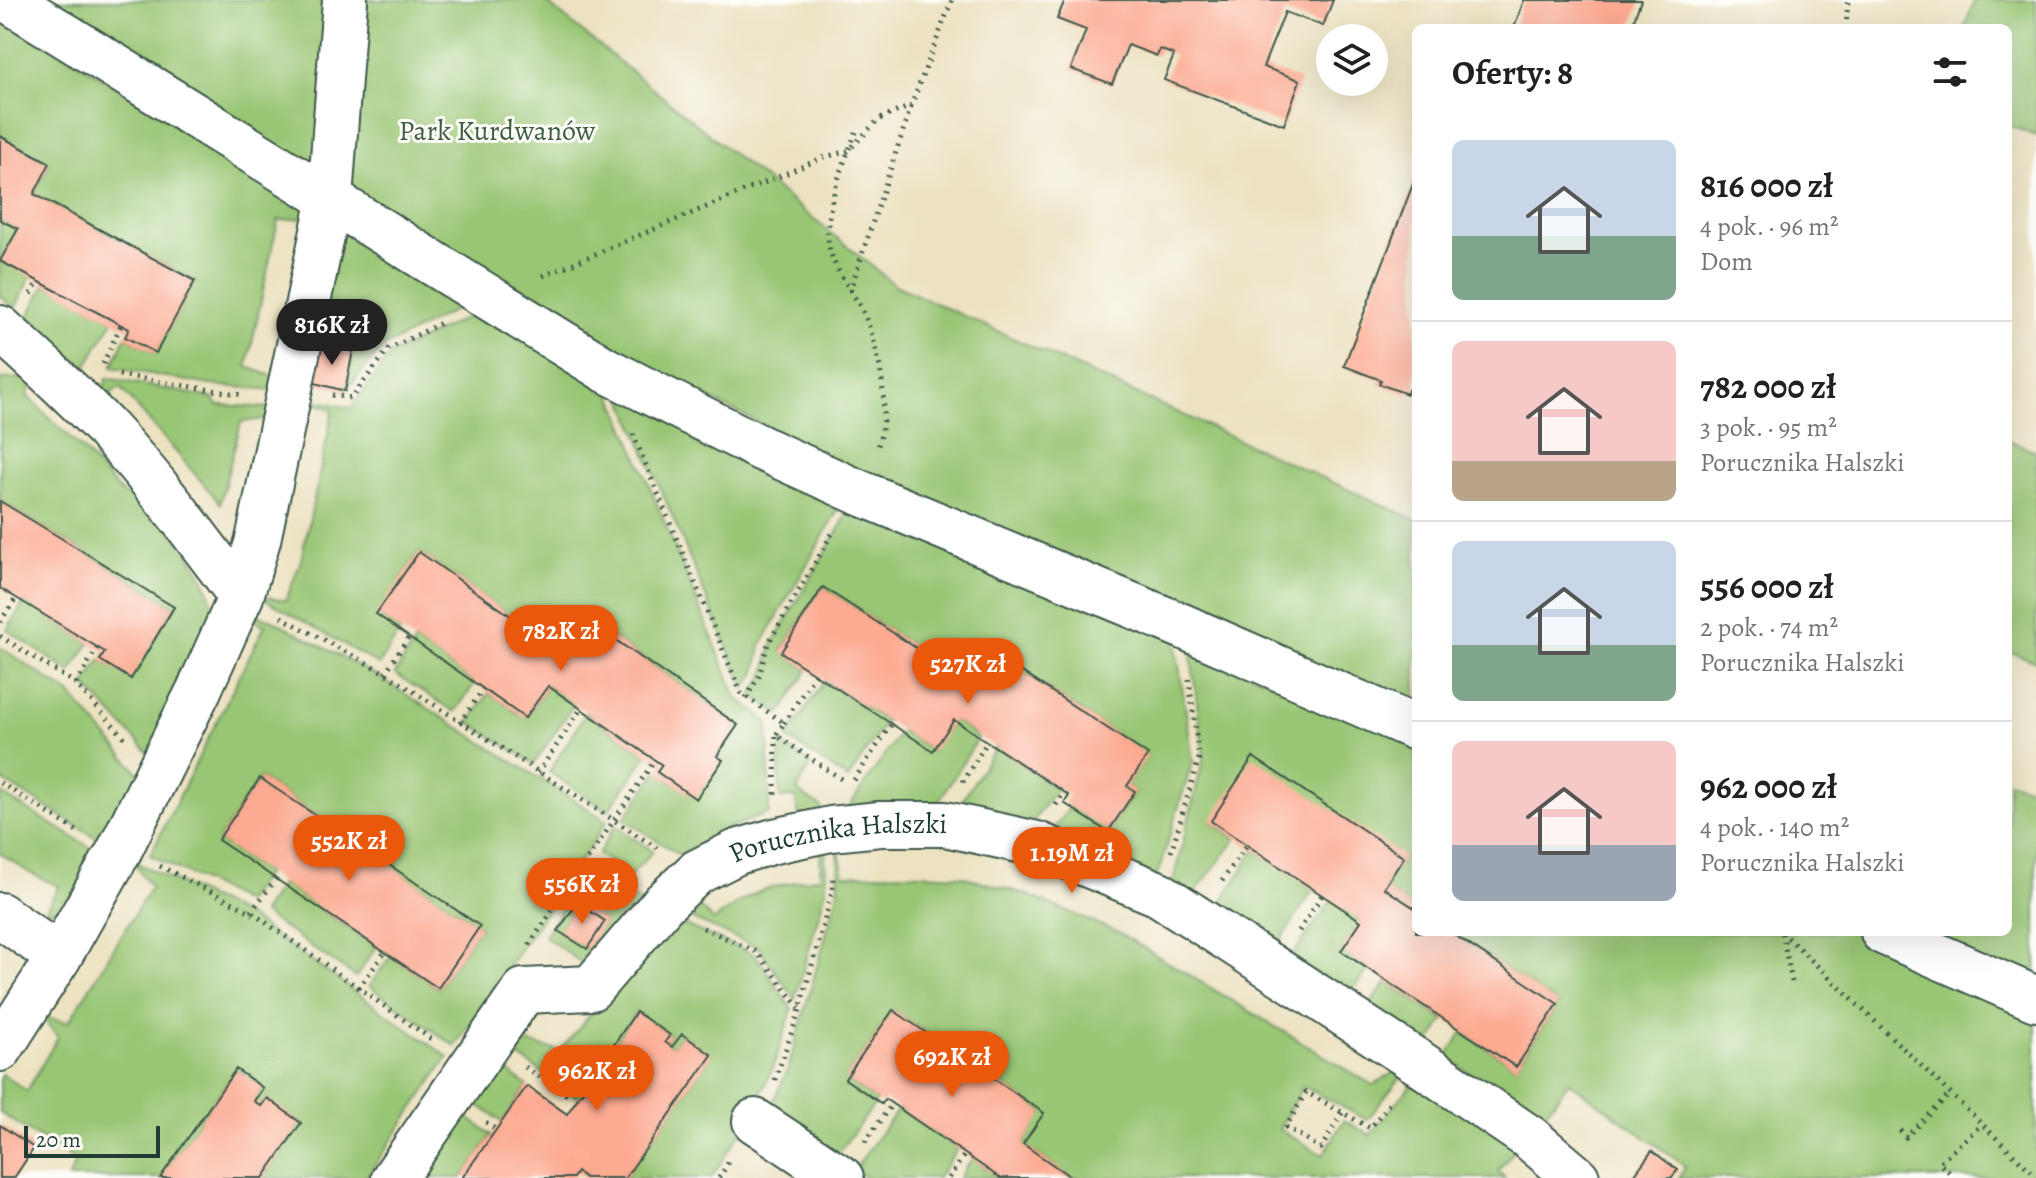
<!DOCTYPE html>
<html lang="pl">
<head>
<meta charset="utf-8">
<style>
  body { margin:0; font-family:Alegreya,serif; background:#f6f6f6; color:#202124; height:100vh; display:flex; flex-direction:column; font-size:30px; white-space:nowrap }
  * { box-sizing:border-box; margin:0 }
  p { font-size:26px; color:#757577 }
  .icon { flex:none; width:44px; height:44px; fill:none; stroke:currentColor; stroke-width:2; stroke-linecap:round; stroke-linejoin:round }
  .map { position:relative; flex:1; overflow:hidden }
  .details { position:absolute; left:1412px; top:24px; width:600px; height:912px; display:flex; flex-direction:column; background:#fff; border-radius:12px; box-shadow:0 8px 32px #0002 }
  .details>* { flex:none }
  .fabs { position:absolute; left:1316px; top:24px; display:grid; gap:16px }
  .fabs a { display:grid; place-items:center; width:72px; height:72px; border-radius:50%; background:#fff; box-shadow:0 8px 32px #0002; font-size:40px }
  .scale { position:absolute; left:24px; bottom:20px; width:136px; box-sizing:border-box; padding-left:8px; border:4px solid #1f3d34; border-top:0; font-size:22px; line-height:28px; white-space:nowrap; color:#1f3d34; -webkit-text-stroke:6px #fdfcf7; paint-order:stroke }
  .price { position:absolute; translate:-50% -68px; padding:0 18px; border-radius:28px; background:#ea580c; color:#fff; font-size:26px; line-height:52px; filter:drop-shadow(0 2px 4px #0008) }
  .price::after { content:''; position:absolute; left:50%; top:48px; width:24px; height:18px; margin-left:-12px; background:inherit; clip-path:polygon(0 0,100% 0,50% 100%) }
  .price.active { background:#222; color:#fff }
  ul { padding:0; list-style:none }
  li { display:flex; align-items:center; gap:24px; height:200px; padding:0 40px }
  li+li { border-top:2px solid #e0e0e0 }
  li span { display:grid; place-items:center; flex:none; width:224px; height:160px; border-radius:12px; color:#555 }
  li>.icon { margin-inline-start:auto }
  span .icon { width:96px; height:96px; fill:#fffc; stroke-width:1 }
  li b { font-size:34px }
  h2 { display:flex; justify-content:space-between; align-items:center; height:96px; padding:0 40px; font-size:34px }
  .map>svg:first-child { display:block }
</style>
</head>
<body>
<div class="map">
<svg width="2036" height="1178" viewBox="0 0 2036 1178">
  <rect width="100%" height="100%" fill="#fdfcf7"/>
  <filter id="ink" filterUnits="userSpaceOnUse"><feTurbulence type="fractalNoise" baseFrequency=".0125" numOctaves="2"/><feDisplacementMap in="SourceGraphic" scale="16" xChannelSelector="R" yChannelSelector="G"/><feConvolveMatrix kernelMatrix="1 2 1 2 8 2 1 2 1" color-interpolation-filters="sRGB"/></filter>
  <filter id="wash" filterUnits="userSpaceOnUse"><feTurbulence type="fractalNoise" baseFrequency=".006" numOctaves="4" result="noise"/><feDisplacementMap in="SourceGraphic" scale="32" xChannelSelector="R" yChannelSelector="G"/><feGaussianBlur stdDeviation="1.8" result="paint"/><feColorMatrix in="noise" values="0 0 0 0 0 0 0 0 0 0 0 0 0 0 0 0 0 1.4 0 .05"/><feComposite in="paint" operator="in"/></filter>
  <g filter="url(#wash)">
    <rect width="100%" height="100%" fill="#ece2c1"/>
    <path fill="#99c674" stroke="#5c8254" stroke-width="2" fill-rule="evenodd" d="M38,0H543L895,285L1416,520V711L900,492L568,329Z
      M1975,0H2036V136L2008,125V28H1964Z
      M0,14L312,209L309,218L278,220L247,367L278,378L274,390L210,385L112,367L125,337L156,353L195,281L34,194L50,163L0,136Z
      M0,220L18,229L1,261L31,276L15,309L0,296Z
      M341,230L466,304L384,347L345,391L357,334L318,324Z
      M45,284L113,320L85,369L27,319Z
      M480,311L610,390L737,698L768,722L769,813L723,830L680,855L624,819L657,772L696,798L722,760L717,756L738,725L592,623L568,656L419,552L377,614L400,631L379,665L258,595L286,600L301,560L333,410L303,398L351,408L391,354Z
      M34,378L27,396L85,452L122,494L145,496C169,529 214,576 214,618L152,757L85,685L100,660L131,678L174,607L0,501V379Z
      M107,378L212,398L218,405L271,408L267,419L241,422L220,503L120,387L99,403Z
      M620,392L842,503L761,645L756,672L745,689Z
      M2008,440L2036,451V662L2008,651Z
      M852,506L1175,639L1193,760L1156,879L1050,833L1070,807L1108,831L1135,792L1127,786L1147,755L997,655L976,687L823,587L781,651L808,670L780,714L752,695L764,676L772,645Z
      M24,602L90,643L70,672L7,630Z
      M251,614L271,619L377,676L607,821L455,1046L369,986L391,956L438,988L480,926L260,778L218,840L267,873L245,902L150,855L265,625L250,619Z
      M415,641L475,683L455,712L395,674Z
      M0,647L69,693L141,776L107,844L0,779Z
      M1190,648L1416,744V909L1384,888L1404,857L1211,821L1236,839L1194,894L1173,882L1204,757Z
      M824,681L886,721L848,779L787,738Z
      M548,686L574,704L534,764L469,722L489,693L525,718Z
      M586,713L647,755L608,811L549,772Z
      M954,720L978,738L933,811L845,813L901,731L932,751Z
      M783,745L811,764L797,791L821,807L820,817L800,819L795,797L780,798L779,750Z
      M996,747L1057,788L1024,834L963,799Z
      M2008,781L2036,790V1178H1679L1685,1166L1569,1082L1539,1122L1446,1057L1463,1032L1516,1067L1558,1004L1450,932H2008Z
      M0,793L101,854L65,907L44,913L59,886L30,873L0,853Z
      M615,826L653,851L619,888L644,905L590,969L544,936L587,871L606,884L618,867L598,854ZM576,903L605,921L587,949L559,931Z
      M837,843L844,875L904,873L962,876L1025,894L1117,932L1373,1085L1403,1067L1405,1072L1367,1120L1303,1086L1279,1129L1323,1155L1344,1120L1370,1135L1417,1078L1517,1147L1498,1171L1505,1178H1072L1023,1144L1043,1112L893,1010L845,1079L877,1101L835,1157L769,1111L788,1069L839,889Z
      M820,846L825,847L826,889L795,999L759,948L692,919L683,905L692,900L714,921C754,887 771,887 820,877Z
      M1255,850L1314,889L1279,943L1219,906Z
      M131,860L247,916L448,1057L366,1178H263L301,1123L267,1099L261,1106L254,1101L263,1088L236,1069L160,1178H69L75,1160L0,1113V1077L2,1074L27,1091L58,1037L42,1017L69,1022L151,887Z
      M282,883L376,947L356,977L262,913Z
      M1331,901L1361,921L1341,951L1368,970L1344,1002L1286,964Z
      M670,919L756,955L792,1010L772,1070L745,1126L711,1178H625L711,1056L682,1034L672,1047L665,1042L670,1035L636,1012L578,1098L514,1053L513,1048L528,1043L560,1051Z
      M1387,982L1444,1020L1426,1049L1366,1010Z
      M498,1064L527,1086L502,1122L473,1101Z
      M899,1108L957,1149L938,1178H866L854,1170Z
      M465,1116L492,1135L462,1178H423Z
      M972,1159L999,1177L959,1178Z"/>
    <g id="blocks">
      <path fill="#fcaa92" d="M1065,0H1333L1323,26L1285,12L1263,67L1300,80L1284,125L1164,80L1174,55L1160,49L1157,56L1128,45L1112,84L1071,69L1086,30L1057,19Z
        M1524,0H1641L1631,28H1514Z
        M0,136L50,163L34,194L195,281L156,353L125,337L129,329L0,261L18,229L0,220Z
        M1416,176V393L1408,390L1407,394L1379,384L1381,380L1344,366Z
        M320,342L353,351L345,391L311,382Z
        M0,501L174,607L131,679L100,660L105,652L0,588Z
        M419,552L568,656L591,623L738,725L717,756L723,760L696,799L657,772L662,765L548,686L525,718L376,614Z
        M823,587L976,687L996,655L1148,755L1127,786L1135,791L1108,832L1064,803L1069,796L1064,792L954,720L933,751L781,652Z
        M1253,757L1404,857L1384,888L1416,909V932H1450L1558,1004L1516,1067L1341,951L1361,921L1211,821Z
        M260,778L480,926L438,988L218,840Z
        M577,903L605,921L587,949L558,931Z
        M893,1010L1044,1113L1023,1144L1072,1178H1000L885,1099L882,1104L845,1079Z
        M636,1012L670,1035L665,1042L672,1047L682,1034L712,1055L625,1178H585L577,1172L573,1178H462L527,1086L567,1114Z
        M236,1069L263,1088L254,1101L261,1106L267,1098L301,1123L263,1178H160Z
        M0,1125L34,1148L14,1178H0Z
        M1652,1151L1678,1170L1671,1178H1632Z"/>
    </g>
  </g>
  <g filter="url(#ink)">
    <use href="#blocks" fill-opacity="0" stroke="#3e5649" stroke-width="2"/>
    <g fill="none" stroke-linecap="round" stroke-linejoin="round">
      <defs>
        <g id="minor">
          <path d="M8,0L606,370L763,449L856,491L1182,626L1416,728"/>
          <path d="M0,328C37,361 73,394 107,429C155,481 198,539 241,596"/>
          <path d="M0,915L59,957"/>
          <path d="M1883,932L2036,999"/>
          <path d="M0,1049L59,957L119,851L199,690L241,596L258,540L330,198L345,0"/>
          <path d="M755,1121L841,1178"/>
          <path id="s1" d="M394,1178L524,991L591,988L663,904L697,872L737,852L774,841L831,829L880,824H945L1037,844L1159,894L1421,1064L1530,1138L1577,1178"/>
        </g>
      </defs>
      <use href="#minor" stroke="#3e5649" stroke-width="48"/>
      <path stroke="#3e5649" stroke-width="5" stroke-dasharray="2 6" stroke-linecap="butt" d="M1846,28L1848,0
        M856,132C843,165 823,210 829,246C834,270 849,286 860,306C879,341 893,414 876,450
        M543,276L825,157L848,151L879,119L911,106L952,0
        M850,291L911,107
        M31,294L38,281
        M103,364L121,325
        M119,375L243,395
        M332,395L351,398L389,349L443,322
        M633,434L741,693L784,723L776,735L844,781
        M281,617L385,673L657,848
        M0,622L16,598
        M0,636L76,684L125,738
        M385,673L409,637
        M76,684L97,648
        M746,698L759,676L768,644L834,530
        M460,723L483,689
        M784,723L815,674
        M538,773L581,709
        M854,780L891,725
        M963,782L987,742
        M0,783L77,831
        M775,794L776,736
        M1056,805L1064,792
        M1171,852L1199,758L1189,679
        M160,866L251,912L434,1041
        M1222,881L1247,845
        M251,912L276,879
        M703,928L757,952L800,1008
        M1299,931L1322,895
        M1782,932L2036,1176
        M1782,933L1792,982
        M529,945L655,760
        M359,988L385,952
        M525,1067L570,1097
        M775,1080L800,1009L833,889V875
        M1342,1113L1321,1148L1286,1127L1306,1092L1370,1128L1392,1100
        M486,1122L496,1130
        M1900,1130L1906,1137L1950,1094
        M865,1142L892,1104
        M1949,1172L1939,1163L1982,1124
        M719,1178L731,1158
        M949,1178L965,1154"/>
      <use href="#minor" stroke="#fff" stroke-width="44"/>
    </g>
  </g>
  <g text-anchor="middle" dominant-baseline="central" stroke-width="6" stroke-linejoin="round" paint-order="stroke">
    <g font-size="28" fill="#3e5f44" stroke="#fdfcf7">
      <text x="497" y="131">Park Kurdwanów</text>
    </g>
    <g font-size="28" fill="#1f3d34" stroke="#fdfcf7">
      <text stroke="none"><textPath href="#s1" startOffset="600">Porucznika Halszki</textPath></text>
    </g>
  </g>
</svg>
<div class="fabs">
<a><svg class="icon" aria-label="layers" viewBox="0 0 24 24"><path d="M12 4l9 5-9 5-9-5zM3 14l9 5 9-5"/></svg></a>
</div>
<div class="scale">20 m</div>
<b class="price active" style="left:332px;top:367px">816K zł</b>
<b class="price" style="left:561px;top:673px">782K zł</b>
<b class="price" style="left:968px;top:706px">527K zł</b>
<b class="price" style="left:349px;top:883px">552K zł</b>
<b class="price" style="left:1072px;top:895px">1.19M zł</b>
<b class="price" style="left:582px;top:926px">556K zł</b>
<b class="price" style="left:952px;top:1099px">692K zł</b>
<b class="price" style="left:597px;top:1113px">962K zł</b>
<section class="details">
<h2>Oferty: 8<svg class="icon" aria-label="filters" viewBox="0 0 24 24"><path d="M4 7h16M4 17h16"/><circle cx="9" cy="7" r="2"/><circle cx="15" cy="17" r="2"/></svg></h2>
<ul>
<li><span style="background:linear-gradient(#c9d6e8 60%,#7fa58c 0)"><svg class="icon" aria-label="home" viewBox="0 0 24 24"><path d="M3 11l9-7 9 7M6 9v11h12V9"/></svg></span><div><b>816 000 zł</b><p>4 pok. · 96 m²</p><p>Dom</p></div></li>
<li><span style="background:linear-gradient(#f6c9c9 75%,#b9a48a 0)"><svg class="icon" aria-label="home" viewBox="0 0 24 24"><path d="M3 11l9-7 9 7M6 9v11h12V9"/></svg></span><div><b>782 000 zł</b><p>3 pok. · 95 m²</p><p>Porucznika Halszki</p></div></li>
<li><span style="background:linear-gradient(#c9d6e8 65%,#7fa58c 0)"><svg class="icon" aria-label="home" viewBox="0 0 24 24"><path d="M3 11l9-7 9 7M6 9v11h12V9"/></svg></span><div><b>556 000 zł</b><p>2 pok. · 74 m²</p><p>Porucznika Halszki</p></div></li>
<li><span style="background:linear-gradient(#f6c9c9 65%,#9aa5b1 0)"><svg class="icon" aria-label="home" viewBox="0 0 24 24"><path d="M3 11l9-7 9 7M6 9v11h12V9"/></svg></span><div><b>962 000 zł</b><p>4 pok. · 140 m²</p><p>Porucznika Halszki</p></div></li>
</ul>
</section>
</div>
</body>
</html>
